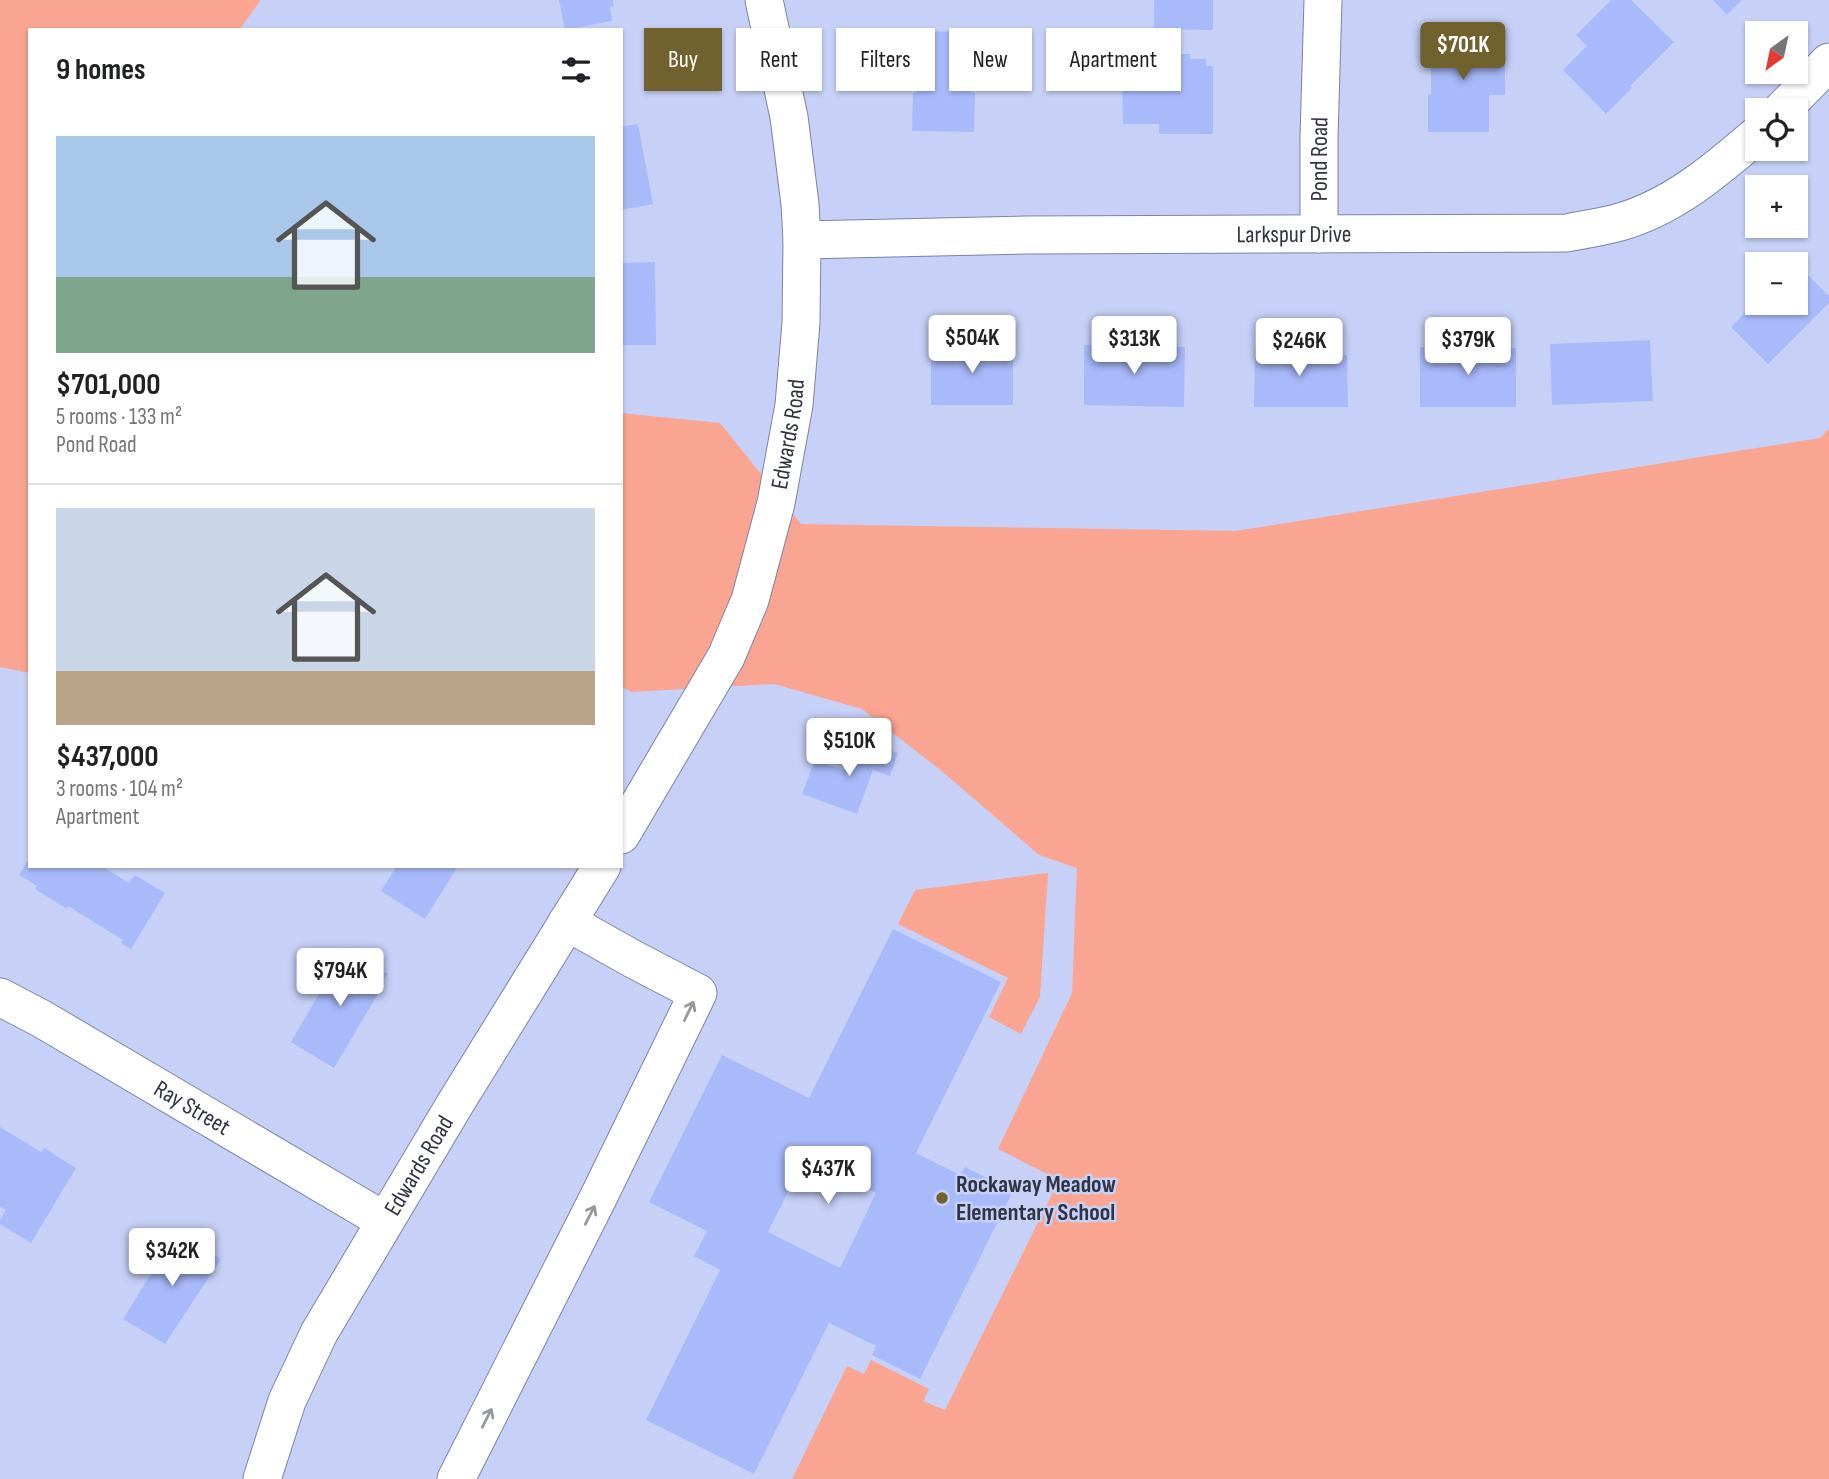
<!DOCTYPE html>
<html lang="en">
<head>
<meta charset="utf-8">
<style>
  body { margin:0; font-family:"Sofia Sans Condensed",sans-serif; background:#f6f6f6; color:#202124; height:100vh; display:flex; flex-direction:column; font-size:26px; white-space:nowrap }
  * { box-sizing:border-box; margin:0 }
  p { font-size:23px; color:#757577 }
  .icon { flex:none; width:38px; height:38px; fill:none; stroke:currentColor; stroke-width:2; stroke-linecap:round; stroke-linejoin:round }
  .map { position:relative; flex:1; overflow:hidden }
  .panel { position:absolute; left:28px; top:28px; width:595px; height:840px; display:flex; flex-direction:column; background:#fff; border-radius:0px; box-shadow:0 2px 5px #0004 }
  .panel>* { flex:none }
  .banner { position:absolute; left:644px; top:28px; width:665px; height:63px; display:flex; gap:14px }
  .needle { width:46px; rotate:213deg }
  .controls { position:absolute; left:1745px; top:21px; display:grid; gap:14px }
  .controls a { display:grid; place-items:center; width:63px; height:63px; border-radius:0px; background:#fff; box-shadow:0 2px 5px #0004; font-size:35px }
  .price { position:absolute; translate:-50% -60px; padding:0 16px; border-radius:7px; background:#fff; color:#222; font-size:23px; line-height:46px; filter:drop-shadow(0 2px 4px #0008) }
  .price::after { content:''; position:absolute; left:50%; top:42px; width:21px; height:16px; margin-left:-10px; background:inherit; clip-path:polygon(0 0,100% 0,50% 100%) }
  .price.active { background:#70612e; color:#fff }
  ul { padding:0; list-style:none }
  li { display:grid; align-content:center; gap:14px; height:371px; padding:0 28px }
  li+li { border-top:2px solid #e0e0e0 }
  li span { display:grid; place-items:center; height:217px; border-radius:0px; color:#555 }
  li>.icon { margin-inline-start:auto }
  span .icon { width:126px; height:126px; fill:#fffc; stroke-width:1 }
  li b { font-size:30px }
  h2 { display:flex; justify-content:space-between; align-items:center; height:84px; padding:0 28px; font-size:30px }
  .chip { padding:0 24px; border-radius:0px; background:#fff; box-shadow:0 2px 5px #0004; font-size:24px; line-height:63px }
  .chip.active { background:#70612e; color:#fff }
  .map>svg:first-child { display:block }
</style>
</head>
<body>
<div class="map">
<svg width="1829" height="1479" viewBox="0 0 1829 1479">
  <rect width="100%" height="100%" fill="#c7d1f8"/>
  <path fill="#faa592" d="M0,0H261L239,30H30V673L0,667Z
    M621,413L720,423L801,524L1236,531L1820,438L1829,429V1479H792L847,1366L864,1374L871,1360L929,1389L923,1401L945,1410L1059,1180L998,1149L1072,993L1077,868L1039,855L944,773L862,709L774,684L631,692L621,686Z
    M1048,873L1040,997L1021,1034L989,1017L1008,978L898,924L915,890Z"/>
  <path fill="#a9bafb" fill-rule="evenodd" d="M559,0H613L614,6L610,7L612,21L565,30Z
    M1154,0H1213V30L1154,29Z
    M1611,0H1631L1674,42L1630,86L1632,88L1606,114L1563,70L1587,46L1576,35Z
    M1713,0H1742L1727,15Z
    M917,31L973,32L972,93L975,92L974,132L912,131L913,93H916Z
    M1431,32H1490V53L1505,52V95H1489V132H1428V94L1431,95Z
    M1158,54H1190V59H1206V66H1213V134H1159V124H1123L1122,69L1158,68Z
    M638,124L653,204L621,210V127Z
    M1788,255L1829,296V303L1768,364L1731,327L1757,300V303H1796V264H1779Z
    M655,262L656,345H621V263Z
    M1650,340L1653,401L1552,405L1550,344Z
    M931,345H1013V405H931Z
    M1084,345L1185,347L1184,407L1084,405Z
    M1255,345L1315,346L1316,355H1347L1348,407H1254Z
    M1420,347L1516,348V407H1420Z
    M862,740L898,753L890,776L873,770L857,814L802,794L815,760L850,772Z
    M30,857V866H102L129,883L135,875L165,893L131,949L121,943L123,940L68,906L67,909L35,889L37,886L19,875Z
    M397,866H458L425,919L381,891Z
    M893,929L1001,982L916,1153L960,1175L965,1167L1013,1191L920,1379L872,1355L876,1346L829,1323L754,1474L646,1420L720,1270L694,1256L707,1231L649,1202L722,1055L809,1098ZM805,1158L876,1193L840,1268L768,1232Z
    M344,947L388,974L383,981L385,982L334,1068L291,1042L341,956L340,954Z
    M0,1127L41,1152L44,1148L76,1168L31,1243L0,1224V1220L6,1210L0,1207Z
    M177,1232L221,1259L165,1344L123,1319Z"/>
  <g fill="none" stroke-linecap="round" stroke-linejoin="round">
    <defs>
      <g id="minor">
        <path d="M1782,110L1829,62"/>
        <path id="s1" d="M1319,234V138L1323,0"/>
        <path id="s2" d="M802,240L1027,235L1567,233C1585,229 1603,227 1620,222C1673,207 1716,170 1757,135"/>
        <path id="s3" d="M621,835L726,657L750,600L776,503L794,405L801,323L802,240L800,204L789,117L764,0"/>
        <path id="s4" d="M0,997L42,1019L385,1221"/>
        <path id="s5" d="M262,1479L287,1401L319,1333L455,1104L602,866"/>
        <path d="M456,1479L598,1198L698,993L633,959L567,922"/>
      </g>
    </defs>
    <use href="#minor" stroke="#7a84a7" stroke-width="39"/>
    <use href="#minor" stroke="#fff" stroke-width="37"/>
  </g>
  <defs><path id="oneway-shaft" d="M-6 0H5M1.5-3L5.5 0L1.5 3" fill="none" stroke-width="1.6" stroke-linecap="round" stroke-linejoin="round" transform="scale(1.75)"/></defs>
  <g stroke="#9799a0">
    <use href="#oneway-shaft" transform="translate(689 1011) rotate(-64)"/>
    <use href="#oneway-shaft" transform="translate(590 1215) rotate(-63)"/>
    <use href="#oneway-shaft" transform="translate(487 1418) rotate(-63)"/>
  </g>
  <circle fill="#70612e" stroke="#c7d1f8" stroke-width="2.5" cx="942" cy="1198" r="7"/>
  <g text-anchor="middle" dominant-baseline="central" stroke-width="5" stroke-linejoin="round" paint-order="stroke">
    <g font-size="24" fill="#2f3342" stroke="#c7d1f8">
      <text stroke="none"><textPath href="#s1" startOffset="75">Pond Road</textPath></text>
      <text stroke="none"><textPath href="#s2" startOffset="492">Larkspur Drive</textPath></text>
      <text stroke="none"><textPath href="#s3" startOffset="439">Edwards Road</textPath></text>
      <text stroke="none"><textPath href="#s4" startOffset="222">Ray Street</textPath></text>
      <text stroke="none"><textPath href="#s5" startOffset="352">Edwards Road</textPath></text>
    </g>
    <g font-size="24" font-weight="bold" fill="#2f3342" stroke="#c7d1f8" text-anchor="start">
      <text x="956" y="1184">Rockaway Meadow<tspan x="956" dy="28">Elementary School</tspan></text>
    </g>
  </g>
</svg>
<div class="controls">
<a><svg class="needle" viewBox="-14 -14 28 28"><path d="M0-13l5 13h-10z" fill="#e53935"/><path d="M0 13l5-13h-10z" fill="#757577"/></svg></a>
<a><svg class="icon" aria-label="locate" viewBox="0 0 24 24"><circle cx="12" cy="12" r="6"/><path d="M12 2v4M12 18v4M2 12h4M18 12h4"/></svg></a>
<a>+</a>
<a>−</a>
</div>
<b class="price active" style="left:1463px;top:82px">$701K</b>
<b class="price" style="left:972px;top:375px">$504K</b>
<b class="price" style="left:1134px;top:376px">$313K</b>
<b class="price" style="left:1468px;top:377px">$379K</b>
<b class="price" style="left:1299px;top:378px">$246K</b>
<b class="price" style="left:849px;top:778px">$510K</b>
<b class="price" style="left:340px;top:1008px">$794K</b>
<b class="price" style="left:828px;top:1206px">$437K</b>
<b class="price" style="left:172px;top:1288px">$342K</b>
<div class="banner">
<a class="chip active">Buy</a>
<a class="chip">Rent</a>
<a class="chip">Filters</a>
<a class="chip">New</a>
<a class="chip">Apartment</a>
</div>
<section class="panel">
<h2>9 homes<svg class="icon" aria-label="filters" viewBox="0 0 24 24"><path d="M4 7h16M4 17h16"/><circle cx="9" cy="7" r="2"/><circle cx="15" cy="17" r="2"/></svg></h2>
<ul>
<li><span style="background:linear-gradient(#a9c7e8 65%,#7fa58c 0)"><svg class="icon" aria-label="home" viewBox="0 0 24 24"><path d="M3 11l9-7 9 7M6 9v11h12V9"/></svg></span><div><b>$701,000</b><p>5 rooms · 133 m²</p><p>Pond Road</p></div></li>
<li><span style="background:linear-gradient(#c9d6e8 75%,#b9a48a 0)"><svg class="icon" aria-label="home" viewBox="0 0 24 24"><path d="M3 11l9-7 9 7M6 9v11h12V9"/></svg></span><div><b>$437,000</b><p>3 rooms · 104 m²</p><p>Apartment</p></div></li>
</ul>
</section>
</div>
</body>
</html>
